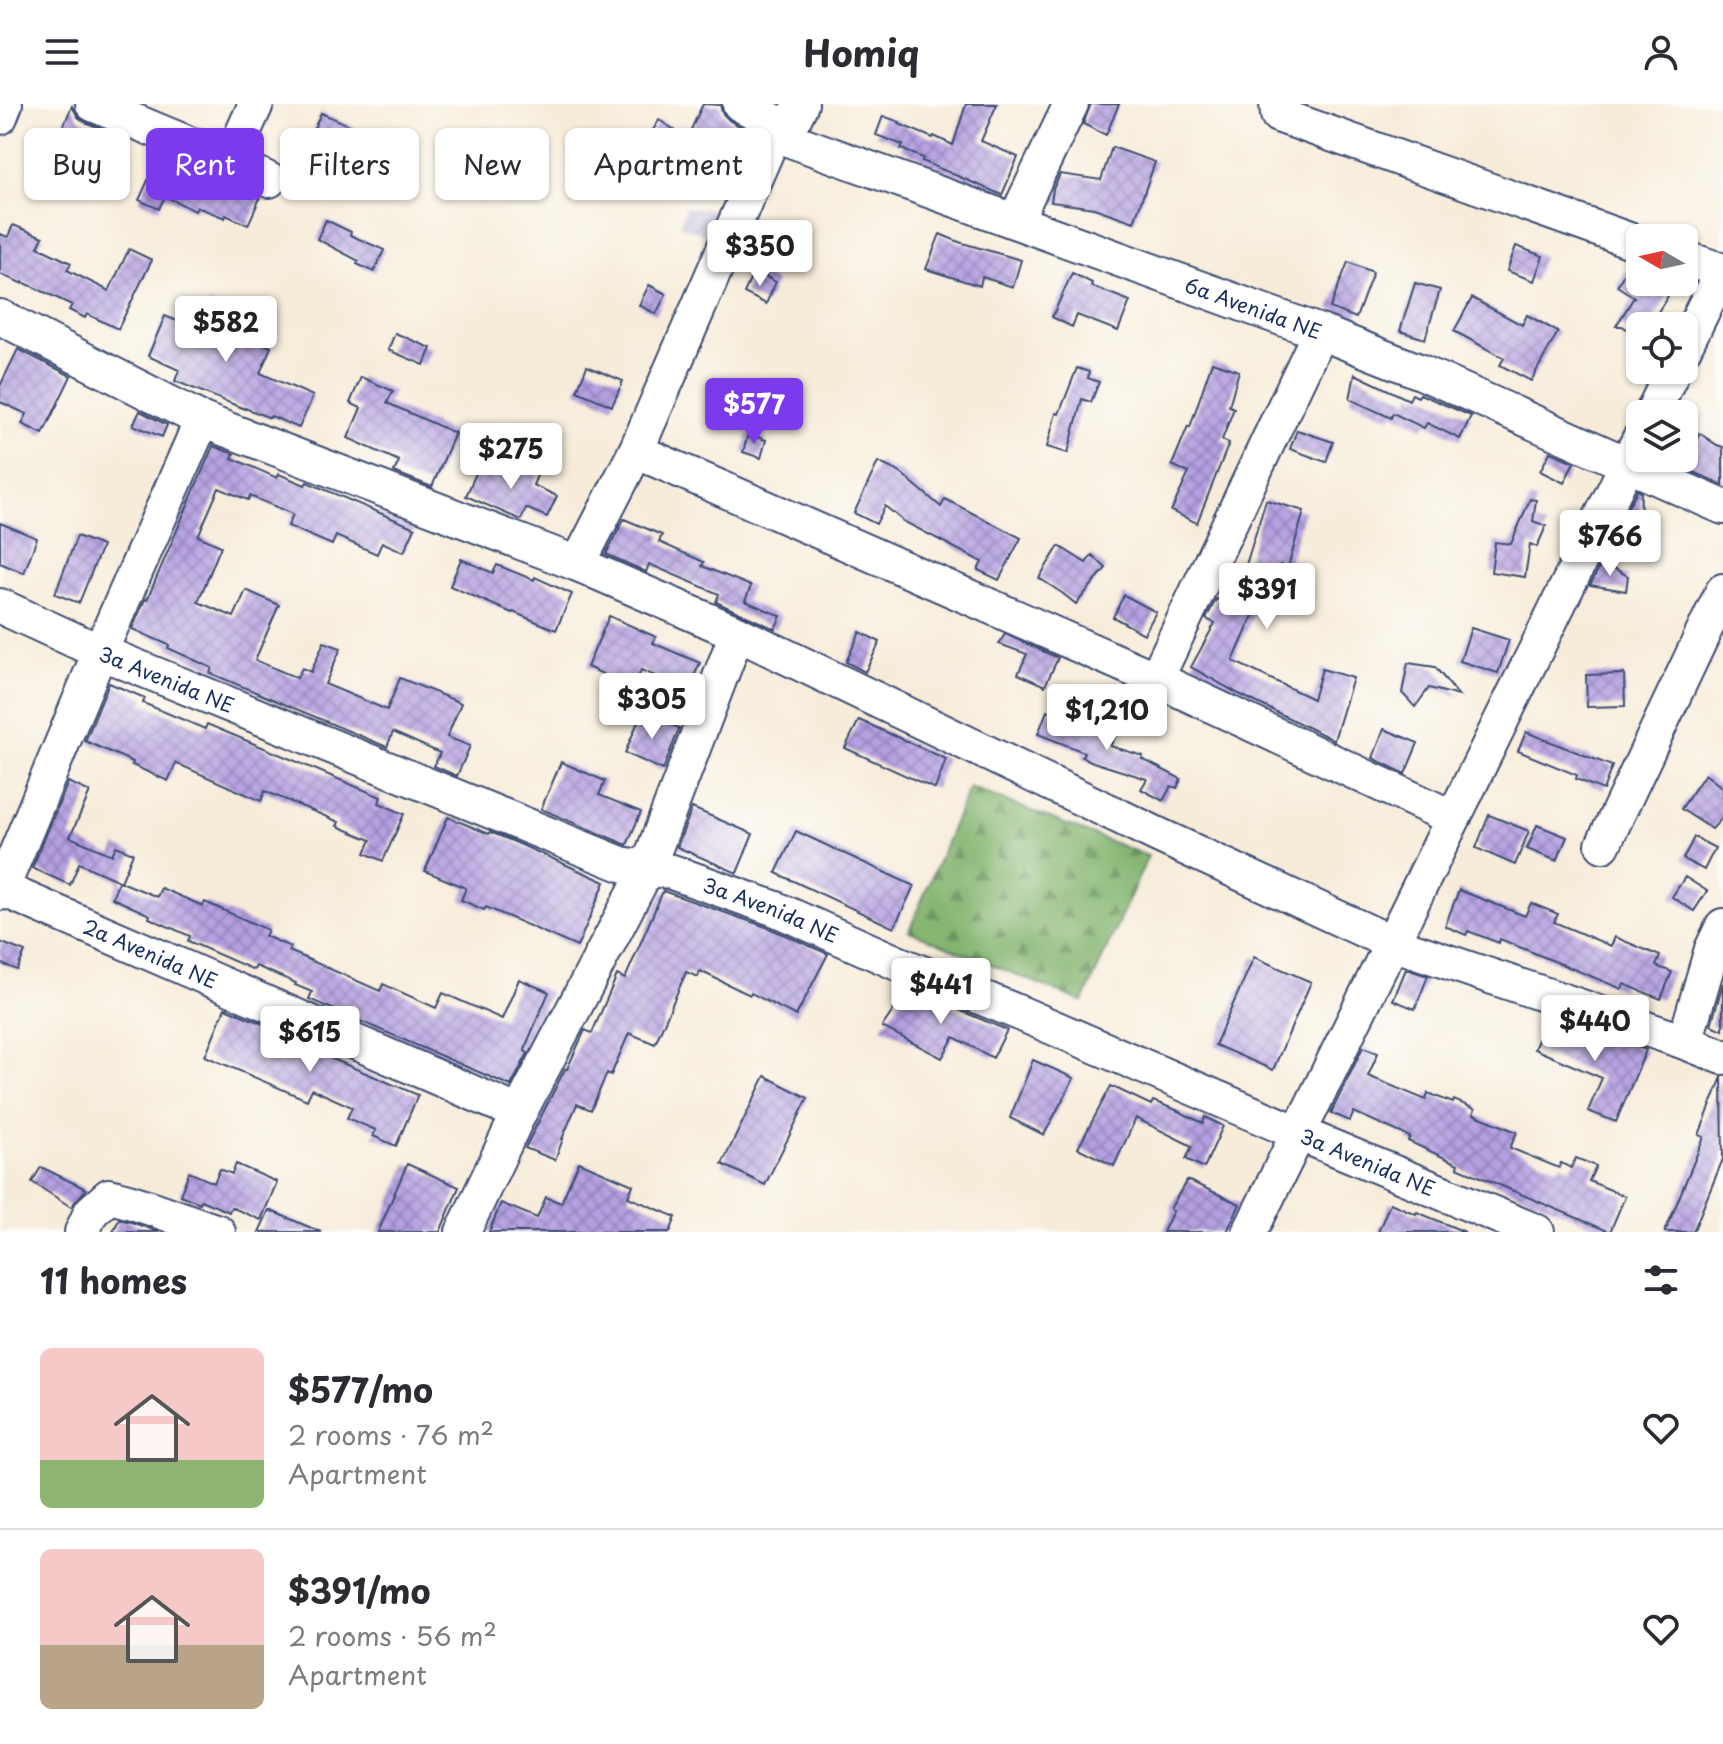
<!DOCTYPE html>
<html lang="en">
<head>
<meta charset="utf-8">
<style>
  body { margin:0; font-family:"Playpen Sans",sans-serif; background:#f2f2f3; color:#2b2b33; height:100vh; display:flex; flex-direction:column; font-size:30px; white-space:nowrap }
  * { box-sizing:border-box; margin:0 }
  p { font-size:26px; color:#7c7c81 }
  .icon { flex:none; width:44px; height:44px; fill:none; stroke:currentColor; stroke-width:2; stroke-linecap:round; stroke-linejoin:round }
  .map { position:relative; height:1128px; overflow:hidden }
  .sheet { display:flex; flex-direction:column; background:#fff; flex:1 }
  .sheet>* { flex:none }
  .top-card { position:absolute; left:24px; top:24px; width:800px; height:72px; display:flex; gap:16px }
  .needle { width:52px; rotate:279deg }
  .controls { position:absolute; left:1626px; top:120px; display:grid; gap:16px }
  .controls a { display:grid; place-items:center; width:72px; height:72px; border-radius:12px; background:#fff; box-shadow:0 2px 6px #0004; font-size:40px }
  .price { position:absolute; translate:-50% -68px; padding:0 18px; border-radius:8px; background:#fff; color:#222; font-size:26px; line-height:52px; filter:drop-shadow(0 2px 4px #0008) }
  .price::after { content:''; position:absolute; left:50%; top:48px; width:24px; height:18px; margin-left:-12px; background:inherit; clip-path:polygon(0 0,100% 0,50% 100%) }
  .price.active { background:#7c3aed; color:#fff }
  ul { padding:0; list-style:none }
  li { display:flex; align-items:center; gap:24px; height:200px; padding:0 40px }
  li+li { border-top:2px solid #e1e1e2 }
  li span { display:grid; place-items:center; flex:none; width:224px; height:160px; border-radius:12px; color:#555 }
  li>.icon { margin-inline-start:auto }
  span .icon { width:96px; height:96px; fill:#fffc; stroke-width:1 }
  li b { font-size:34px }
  h2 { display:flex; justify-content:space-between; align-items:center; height:96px; padding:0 40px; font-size:34px }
  .tag { padding:0 28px; border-radius:12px; background:#fff; box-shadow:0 2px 6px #0004; font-size:28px; line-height:72px }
  .tag.active { background:#7c3aed; color:#fff }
  header { display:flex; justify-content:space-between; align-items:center; height:104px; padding:0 40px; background:#fff; font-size:36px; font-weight:700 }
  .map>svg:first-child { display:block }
</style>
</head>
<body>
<header><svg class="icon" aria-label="menu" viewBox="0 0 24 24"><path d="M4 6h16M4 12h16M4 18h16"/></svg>Homiq<svg class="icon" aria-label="person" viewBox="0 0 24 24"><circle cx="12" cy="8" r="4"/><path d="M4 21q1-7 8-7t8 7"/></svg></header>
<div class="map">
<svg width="1723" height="1128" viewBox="0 0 1723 1128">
  <defs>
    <pattern id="industrial-furrows" width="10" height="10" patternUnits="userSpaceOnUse" patternTransform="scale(2)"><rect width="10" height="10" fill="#c7c0d9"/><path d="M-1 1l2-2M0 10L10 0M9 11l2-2" fill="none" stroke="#aaa5bd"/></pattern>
    <pattern id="forest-firs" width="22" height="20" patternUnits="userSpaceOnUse" patternTransform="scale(2)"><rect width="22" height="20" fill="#85b671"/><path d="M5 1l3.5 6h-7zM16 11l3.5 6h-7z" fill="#6c9460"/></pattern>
    <pattern id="building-cross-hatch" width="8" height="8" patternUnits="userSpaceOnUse" patternTransform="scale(2)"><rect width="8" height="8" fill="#b5a0e2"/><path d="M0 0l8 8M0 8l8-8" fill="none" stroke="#9283ba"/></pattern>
  </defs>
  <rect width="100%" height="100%" fill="#fdfcf7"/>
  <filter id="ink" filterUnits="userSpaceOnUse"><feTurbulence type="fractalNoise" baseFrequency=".0125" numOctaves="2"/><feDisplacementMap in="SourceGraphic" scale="16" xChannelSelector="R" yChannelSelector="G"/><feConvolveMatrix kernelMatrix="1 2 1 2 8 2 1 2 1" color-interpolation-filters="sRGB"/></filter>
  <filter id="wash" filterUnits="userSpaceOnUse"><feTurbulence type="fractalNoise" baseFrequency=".006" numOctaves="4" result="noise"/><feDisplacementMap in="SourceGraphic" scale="32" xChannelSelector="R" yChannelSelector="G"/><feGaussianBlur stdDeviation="1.8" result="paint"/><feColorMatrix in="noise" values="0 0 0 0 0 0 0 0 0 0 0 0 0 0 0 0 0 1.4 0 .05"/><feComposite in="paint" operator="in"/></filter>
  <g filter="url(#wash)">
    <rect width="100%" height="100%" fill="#f7ecda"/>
    <path fill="url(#industrial-furrows)" d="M685,103L717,105L708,132L680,122Z"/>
    <path fill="url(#forest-firs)" stroke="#507268" stroke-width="2" d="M969,683L1148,752L1083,898L909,827Z"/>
    <g id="blocks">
      <path fill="url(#building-cross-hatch)" d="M703,0L720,1L723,10L730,17L753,29L738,62L686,36Z
        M966,0H997L981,37L1018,53L1002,91L922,57L923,54L901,45L903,41L876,31L883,12L900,18L899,20L933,34L934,32L953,41Z
        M1091,0H1119L1106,31L1083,20Z
        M72,2L78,13L85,18L123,34L116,51L82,35L80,40L60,30Z
        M321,9L356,24L333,76L298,60Z
        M659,16L675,26L662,48L646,38Z
        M1112,43L1155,58L1134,118L1094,104L1051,98L1053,85L1060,70L1101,76Z
        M160,50L219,78V76L260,94L248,121L226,111L225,114L197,103L195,107L165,92L159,105L139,96Z
        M326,116L351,128L350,131L384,146L374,168L357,160L359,157L317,135Z
        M13,121L43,133L38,143L71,159L67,166L109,187L129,145L152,156L118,225L87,210L85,214L69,206L72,201L23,178V180L0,170V130L8,133Z
        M940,130L959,138L1021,156L1013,183L982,173L980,182L926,165Z
        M1516,142L1543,152L1534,177L1507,167Z
        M1348,158L1373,168L1356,214L1330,204Z
        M1626,166L1640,174V178H1646L1668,192L1649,222H1640V233L1622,222H1616L1634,193L1617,182Z
        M754,167L776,178L766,200L744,189Z
        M1072,169L1092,179L1091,182L1130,197L1118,227L1077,211L1072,223L1052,213Z
        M1415,179L1440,186L1425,235L1400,227Z
        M649,181L666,190L656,210L639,201Z
        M1472,194L1522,221L1527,211L1558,228L1531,277L1500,261L1504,254L1454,227Z
        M209,199L245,214L239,229L271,243L260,269L313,292L299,324L271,312L270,314L245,304V305L175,277L179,266L148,252L165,212L182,219L190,201L205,208Z
        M395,229L431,244L424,261L388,246Z
        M18,245L71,272L43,330L22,320L27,310L0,298V282Z
        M1212,258L1239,267L1229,302L1234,304L1222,336L1229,339L1197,419L1171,407L1189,369L1172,361L1188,322L1190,323Z
        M587,262L623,277L612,302L577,287Z
        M1077,264L1089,268L1088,274L1099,278L1091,298L1082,295L1068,349L1047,343L1056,309L1059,310Z
        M1355,270L1409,296L1412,290L1418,293L1420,290L1471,312L1460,335L1427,319L1424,324L1393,309L1391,314L1350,295Z
        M361,273L393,287L387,299L455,329L432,383L394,368L399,357L348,334L361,304L350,299Z
        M140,307L167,321L162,333L133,321Z
        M1297,326L1333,338L1326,358L1290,345Z
        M1699,329L1717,341L1723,343V381L1687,365Z
        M748,330L766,336L761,354L743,348Z
        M213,342L234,350L232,354L277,374L279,370L305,381L307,378L415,424L404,448L382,438L377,450L336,432L332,441L288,422L293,410L250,392L248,396L219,384L198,432L221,442L198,498L234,513L246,486L279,501L255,556L297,574L302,564L311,568L324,538L341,544L325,580L387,606L400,574L461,599L447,633L470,642L457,672L434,662L440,649L393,628L387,643L210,569L212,564L168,544L169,541L132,525L145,495L147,496Z
        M1550,348L1574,358L1564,379L1540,367Z
        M514,356L539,367L533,381L557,392L547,413L526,404L521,416L466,392L480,360L508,372Z
        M878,358L901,369L941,403L945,395L1021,434L999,476L978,466L982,458L903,417L885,402L876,420L854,409Z
        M1637,386L1641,388L1640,416L1625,409Z
        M1530,395L1536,396L1533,417L1546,422L1537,443L1530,440L1525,473L1491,468L1495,438L1511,440Z
        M1266,396L1304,407L1288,463L1280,461L1266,498L1260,496L1233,557L1313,595L1322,565L1353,574L1334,636L1239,590L1191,563L1215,519L1206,515L1216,495L1222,497L1236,460L1245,464Z
        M624,415L662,431L659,438L704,458L702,462L751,482L745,497L781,512L775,525L716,498L719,490L649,460L646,468L606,450Z
        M0,419L37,434L24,469L0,459Z
        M77,432L102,442L79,499L55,490Z
        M1059,442L1086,459L1092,451L1106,464L1076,500L1062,489L1039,474Z
        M461,455L493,469L497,461L534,476L535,473L572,490L556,526L513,508L512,509L450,482Z
        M1602,458L1628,472L1626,487L1590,481Z
        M1124,491L1156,508L1144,530L1113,513Z
        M609,512L656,533L653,539L700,559L688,586L641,566L634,584L587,563Z
        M1471,524L1509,536L1498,569L1460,557Z
        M860,528L880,538L865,568L846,558Z
        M1005,530L1058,554L1045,582L1018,570L1027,550L999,540Z
        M1408,559L1435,563L1459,592L1429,584L1415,603L1402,589Z
        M1624,570L1625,602L1587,603L1586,571Z
        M109,579L145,594L143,599L205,625L207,620L381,693L379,699L404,710L383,757L365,749L371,736L337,722L339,718L265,687L261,697L176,659L168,677L132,661L133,658L85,637Z
        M1047,607L1096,626L1102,614L1120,624L1110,642L1143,652L1142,655L1181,675L1177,684L1171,682L1163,697L1141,685L1147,675L1093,658L1082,653L1084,648L1038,630Z
        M642,608L679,624L663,666L625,649Z
        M859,616L946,655L935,685L845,644Z
        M1384,625L1418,639L1405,670L1373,654Z
        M1526,628L1612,662L1603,686L1576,675L1577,671L1518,647Z
        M561,658L605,677L599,691L641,708L627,741L541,705Z
        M1705,670L1723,684V713L1712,725L1681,705Z
        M68,678L90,688L70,733L112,751L116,742L133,749L121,778L79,759L70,781L32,764Z
        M692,704L753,730L737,769L677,743Z
        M1489,711L1529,727L1515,761L1476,744Z
        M448,713L489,730L490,728L517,739L605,778L577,843L486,803L484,806L461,796L466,784L425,767Z
        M1537,721L1567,733L1557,757L1527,745Z
        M796,727L914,782L894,824L776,769Z
        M1694,733L1715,744L1704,766L1683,755Z
        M1685,773L1707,787L1694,807L1672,793Z
        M119,777L157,793L161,784L203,802L205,798L268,826L265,832L291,843L289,847L380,887L383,880L436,904L443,889L502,915L519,875L549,888L527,939L525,947L528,949L511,982L309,895L312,888L295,881L296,879L256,862L254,866L188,837L190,832L149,814L150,811L112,794Z
        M1459,786L1525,812L1531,799L1558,810L1554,818L1611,842L1615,833L1660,852L1656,862L1672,868L1661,895L1624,880L1622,885L1500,835L1499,839L1468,827L1466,831L1445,822Z
        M663,787L769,824L828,850L796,912L751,889L750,891L700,867L698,873L686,868L655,940L629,929L611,971L607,969L591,1006L577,1000L562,1035H563L555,1056L525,1044L565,965H567L585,926L592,929L617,871L625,875Z
        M0,838L25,848L17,866L0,859Z
        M1254,853L1311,878L1273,966L1215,941Z
        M1406,865L1428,872L1415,905L1393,896Z
        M1723,879V926L1711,921Z
        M908,885L1007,926L993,954L954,933L942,954L882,923Z
        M225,904L299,935L297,940L418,991L396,1042L373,1032L376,1026L347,1014L352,1003L312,985L307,996L205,952Z
        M1548,913L1616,938L1617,936L1646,946L1616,1018L1588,1007L1602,974L1534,945Z
        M1363,943L1378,949L1368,972L1426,996L1428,989L1453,999L1454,996L1475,1005L1473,1010L1517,1028L1510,1044L1559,1064L1561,1059L1571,1064L1576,1054L1596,1062L1589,1077L1625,1092L1610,1128L1457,1063L1458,1060L1408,1037L1410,1033L1354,1008L1350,1017L1331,1009Z
        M1033,956L1074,974L1044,1031L1010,1014Z
        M765,972L808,994L765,1081L722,1060Z
        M1722,973L1723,1055L1693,1128H1665L1704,1033L1699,1031Z
        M1111,982L1151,1001L1153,997L1174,1005L1203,1019L1205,1013L1223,1022L1204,1064L1186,1055L1192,1042L1136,1014L1114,1062L1078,1044Z
        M579,1058L633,1081L628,1093L676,1113L670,1128H489L501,1099L537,1114L546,1093L561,1099Z
        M236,1060L277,1078L261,1116L231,1103L229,1108L201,1096L200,1099L180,1091L189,1068L214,1079L220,1065L232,1070Z
        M407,1060L459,1083L440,1128H378Z
        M41,1063L86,1085L71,1103L32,1078Z
        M1187,1076L1240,1100L1227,1128H1163L1173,1107L1170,1105Z
        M1390,1099L1416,1110L1417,1108L1465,1128H1378Z
        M269,1106L321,1128H259Z
        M119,1115L131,1118L159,1128H113Z"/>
    </g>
  </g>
  <g filter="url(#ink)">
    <use href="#blocks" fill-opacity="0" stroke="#3c4b71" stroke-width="2"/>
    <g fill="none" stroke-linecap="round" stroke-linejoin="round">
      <defs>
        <g id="minor">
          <path d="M93,0L230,57L269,76"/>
          <path d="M740,0L789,25"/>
          <path d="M1277,0L1278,11L1640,140"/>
          <path d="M0,13L5,0"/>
          <path id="s1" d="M774,30L1320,228L1421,268L1723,403"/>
          <path d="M230,57L256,0"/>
          <path d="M1015,117L1071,0"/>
          <path d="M1684,154L1723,167"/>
          <path d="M0,213L202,316L578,460L737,529L1158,731L1392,839L1685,938L1723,953"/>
          <path d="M1684,244L1722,167"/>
          <path d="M1652,310L1673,266"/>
          <path d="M636,347L1156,575L1453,714"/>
          <path d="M578,460L636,347L774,30L789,25L801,0"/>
          <path id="s2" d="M0,502L100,548L621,760L672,768L776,805L895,858L1022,910L1298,1029L1537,1128"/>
          <path d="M1156,575L1320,228"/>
          <path d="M1603,741L1723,487"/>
          <path id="s3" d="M0,784L519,1009"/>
          <path d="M0,789L100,548L202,316"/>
          <path d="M1685,938L1712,845L1723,822"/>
          <path d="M82,1128L91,1108L109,1092C146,1100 181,1116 218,1128"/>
          <path d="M463,1128L519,1009L647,765L737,529"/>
          <path d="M1250,1128L1640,334"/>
        </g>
      </defs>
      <use href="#minor" stroke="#3c4b71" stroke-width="38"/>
      <use href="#minor" stroke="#fff" stroke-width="34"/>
    </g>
  </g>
  <g text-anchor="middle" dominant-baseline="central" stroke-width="6" stroke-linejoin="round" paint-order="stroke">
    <g font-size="20" fill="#1b2f5e" stroke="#fdfcf7">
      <text stroke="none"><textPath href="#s1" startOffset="510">6a Avenida NE</textPath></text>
      <text stroke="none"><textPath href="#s2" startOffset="182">3a Avenida NE</textPath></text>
      <text stroke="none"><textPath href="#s2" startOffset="830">3a Avenida NE</textPath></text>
      <text stroke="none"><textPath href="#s3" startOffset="164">2a Avenida NE</textPath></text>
      <text stroke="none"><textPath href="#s2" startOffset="1478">3a Avenida NE</textPath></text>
    </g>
  </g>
</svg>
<div class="controls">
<a><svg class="needle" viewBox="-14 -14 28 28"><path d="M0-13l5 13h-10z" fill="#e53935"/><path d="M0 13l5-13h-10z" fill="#7c7c81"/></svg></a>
<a><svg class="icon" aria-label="locate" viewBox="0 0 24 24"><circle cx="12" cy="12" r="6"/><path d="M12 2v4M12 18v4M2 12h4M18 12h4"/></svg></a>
<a><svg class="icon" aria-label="layers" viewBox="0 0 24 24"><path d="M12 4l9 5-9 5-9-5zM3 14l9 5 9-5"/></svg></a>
</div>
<b class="price" style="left:760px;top:184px">$350</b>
<b class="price" style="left:226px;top:260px">$582</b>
<b class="price active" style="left:754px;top:342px">$577</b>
<b class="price" style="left:511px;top:387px">$275</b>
<b class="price" style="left:1610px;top:474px">$766</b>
<b class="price" style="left:1267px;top:527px">$391</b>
<b class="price" style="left:652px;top:637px">$305</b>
<b class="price" style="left:1107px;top:648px">$1,210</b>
<b class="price" style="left:941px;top:922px">$441</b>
<b class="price" style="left:1595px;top:959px">$440</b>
<b class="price" style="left:310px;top:970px">$615</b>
<div class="top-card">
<a class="tag">Buy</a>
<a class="tag active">Rent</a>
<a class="tag">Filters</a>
<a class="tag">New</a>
<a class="tag">Apartment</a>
</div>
</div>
<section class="sheet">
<h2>11 homes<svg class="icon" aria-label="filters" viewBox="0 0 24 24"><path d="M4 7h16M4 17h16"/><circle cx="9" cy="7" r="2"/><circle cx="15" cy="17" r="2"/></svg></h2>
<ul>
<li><span style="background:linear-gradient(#f6c9c9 70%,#8fb573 0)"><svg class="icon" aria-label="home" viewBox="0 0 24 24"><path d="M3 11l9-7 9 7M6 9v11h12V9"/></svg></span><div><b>$577/mo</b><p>2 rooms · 76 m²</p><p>Apartment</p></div><svg class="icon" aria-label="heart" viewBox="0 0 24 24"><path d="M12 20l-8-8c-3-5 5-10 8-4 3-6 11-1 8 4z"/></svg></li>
<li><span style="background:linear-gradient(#f6c9c9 60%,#b9a48a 0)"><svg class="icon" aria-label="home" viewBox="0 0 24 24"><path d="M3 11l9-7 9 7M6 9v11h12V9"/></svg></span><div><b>$391/mo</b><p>2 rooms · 56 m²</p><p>Apartment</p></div><svg class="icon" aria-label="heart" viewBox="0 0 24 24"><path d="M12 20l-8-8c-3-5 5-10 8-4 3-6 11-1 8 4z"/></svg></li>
</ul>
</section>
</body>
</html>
